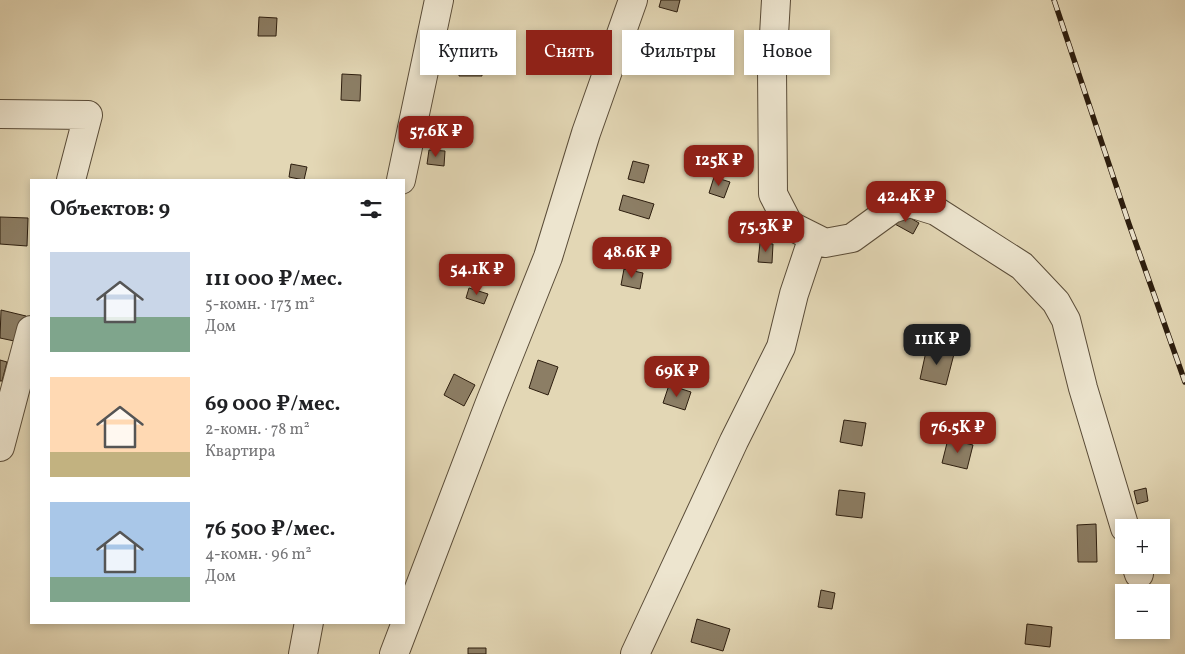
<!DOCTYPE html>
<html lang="ru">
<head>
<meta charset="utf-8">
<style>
  body { margin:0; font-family:Vollkorn,serif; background:#f2f2f2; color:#202124; height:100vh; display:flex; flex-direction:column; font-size:19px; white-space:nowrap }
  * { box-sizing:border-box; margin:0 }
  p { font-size:16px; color:#757577 }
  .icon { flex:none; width:28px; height:28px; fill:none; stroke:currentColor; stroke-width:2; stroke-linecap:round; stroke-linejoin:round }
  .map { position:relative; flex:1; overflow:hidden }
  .panel { position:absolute; left:30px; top:179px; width:375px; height:445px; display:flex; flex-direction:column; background:#fff; border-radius:0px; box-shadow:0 2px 8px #0003 }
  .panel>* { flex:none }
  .hud { position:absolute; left:420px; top:30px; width:475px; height:45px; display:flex; gap:10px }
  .buttons { position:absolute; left:1115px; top:519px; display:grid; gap:10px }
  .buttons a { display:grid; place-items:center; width:55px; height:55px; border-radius:0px; background:#fff; box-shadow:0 2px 8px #0003; font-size:25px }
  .price { position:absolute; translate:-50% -42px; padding:0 11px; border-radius:10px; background:#8f2418; color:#fff; font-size:16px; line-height:32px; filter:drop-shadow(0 1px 2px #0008) }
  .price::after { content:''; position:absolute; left:50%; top:30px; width:15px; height:11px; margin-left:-8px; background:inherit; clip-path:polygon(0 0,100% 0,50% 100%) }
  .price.selected { background:#222; color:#fff }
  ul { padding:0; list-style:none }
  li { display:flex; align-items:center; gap:15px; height:125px; padding:0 20px }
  li span { display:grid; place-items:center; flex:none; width:140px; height:100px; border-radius:0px; color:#555 }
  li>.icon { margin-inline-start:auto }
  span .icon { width:60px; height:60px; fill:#fffc; stroke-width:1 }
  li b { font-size:21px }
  h2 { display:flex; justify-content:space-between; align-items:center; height:60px; padding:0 20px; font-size:21px }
  .chip { padding:0 18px; border-radius:0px; background:#fff; box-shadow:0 2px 8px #0003; font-size:18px; line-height:45px }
  .chip.selected { background:#8f2418; color:#fff }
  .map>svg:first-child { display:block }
</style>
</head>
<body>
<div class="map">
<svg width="1185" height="654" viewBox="0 0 1185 654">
  <rect width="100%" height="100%" fill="#e3d7b5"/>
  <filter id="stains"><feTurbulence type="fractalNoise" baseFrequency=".004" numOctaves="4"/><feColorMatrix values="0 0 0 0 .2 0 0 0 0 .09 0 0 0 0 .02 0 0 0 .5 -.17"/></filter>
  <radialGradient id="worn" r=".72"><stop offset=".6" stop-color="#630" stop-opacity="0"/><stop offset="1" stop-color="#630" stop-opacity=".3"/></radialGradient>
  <path fill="#8c7e65" stroke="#2d1e0f" d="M661,0H680L677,12L659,7Z
    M259,17L277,18L276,36H258Z
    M651,43L672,46L668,69L647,65Z
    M459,59L482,60V76H459Z
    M342,74L361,75L360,101L341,100Z
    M445,118H458L459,140L445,141Z
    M429,150L445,151L444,166L427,164Z
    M633,161L649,165L644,183L628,179Z
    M291,164L307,167L304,180L289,177Z
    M714,177L730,182L724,198L709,193Z
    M623,195L654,204L649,219L619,210Z
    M900,212L919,223L913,234L893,223Z
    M0,217L28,218L27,246L0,244Z
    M760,243L773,244L772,263L758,262Z
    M624,269L643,273L640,289L621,285Z
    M469,288L488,294L484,304L466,298Z
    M1,310L26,316L19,342L0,338Z
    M927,347L954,354L946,385L920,379Z
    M0,360L7,362L2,381H0Z
    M538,360L558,367L548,395L529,388Z
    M454,374L475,385L464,406L444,395Z
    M669,385L691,392L685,410L663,403Z
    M844,420L866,423L862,446L840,442Z
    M948,439L973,445L967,469L942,463Z
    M1146,488L1148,501L1137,504L1134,491Z
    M839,490L865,493L862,518L836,515Z
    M1096,524L1097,562H1078L1077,525Z
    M821,590L835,593L832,609L818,607Z
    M697,619L730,629L723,651L691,642Z
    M1027,624L1052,627L1050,647L1025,644Z
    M468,648H486V654H468Z"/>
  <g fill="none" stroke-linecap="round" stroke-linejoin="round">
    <defs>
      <path id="minor" d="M776,0L772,70L773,194L789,225L825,243L852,238L892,209L910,203L936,211L1022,266L1056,302L1066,320L1083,388L1125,528
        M0,114L88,115L71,180
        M401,180L439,0
        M0,447L31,330
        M1136,565L1139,574
        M303,654L309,622
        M394,654L489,405L548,257L586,133L633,0
        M635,654L734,441L781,347L794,294L813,237"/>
    </defs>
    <use href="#minor" stroke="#5a4c38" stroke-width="30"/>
    <use href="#minor" stroke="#ede5cf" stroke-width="28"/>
    <defs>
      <path id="rail" d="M1054,0L1129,224L1185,382"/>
    </defs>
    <use href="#rail" stroke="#2d1e0f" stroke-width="5.5"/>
    <use href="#rail" stroke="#ede5cf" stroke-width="4" stroke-dasharray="11" stroke-linecap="butt"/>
  </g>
  <rect width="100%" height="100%" filter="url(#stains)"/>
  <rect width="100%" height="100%" fill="url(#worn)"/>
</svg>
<div class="buttons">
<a>+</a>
<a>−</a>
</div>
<b class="price" style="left:436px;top:158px">57.6K ₽</b>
<b class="price" style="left:719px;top:187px">125K ₽</b>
<b class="price" style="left:906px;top:223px">42.4K ₽</b>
<b class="price" style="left:766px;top:253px">75.3K ₽</b>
<b class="price" style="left:632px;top:279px">48.6K ₽</b>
<b class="price" style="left:477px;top:296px">54.1K ₽</b>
<b class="price selected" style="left:937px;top:366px">111K ₽</b>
<b class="price" style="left:677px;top:398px">69K ₽</b>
<b class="price" style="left:958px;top:454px">76.5K ₽</b>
<div class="hud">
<a class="chip">Купить</a>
<a class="chip selected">Снять</a>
<a class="chip">Фильтры</a>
<a class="chip">Новое</a>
</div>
<section class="panel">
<h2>Объектов: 9<svg class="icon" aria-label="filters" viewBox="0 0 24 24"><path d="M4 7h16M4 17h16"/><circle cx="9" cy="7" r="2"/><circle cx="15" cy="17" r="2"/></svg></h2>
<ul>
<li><span style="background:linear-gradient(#c9d6e8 65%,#7fa58c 0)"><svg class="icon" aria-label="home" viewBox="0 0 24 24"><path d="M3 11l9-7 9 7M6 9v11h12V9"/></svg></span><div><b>111 000 ₽/мес.</b><p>5-комн. · 173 m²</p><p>Дом</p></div></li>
<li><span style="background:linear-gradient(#ffd9b3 75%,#c2b280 0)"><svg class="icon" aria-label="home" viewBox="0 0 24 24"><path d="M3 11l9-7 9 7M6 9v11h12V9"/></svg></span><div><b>69 000 ₽/мес.</b><p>2-комн. · 78 m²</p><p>Квартира</p></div></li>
<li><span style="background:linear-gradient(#a9c7e8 75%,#7fa58c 0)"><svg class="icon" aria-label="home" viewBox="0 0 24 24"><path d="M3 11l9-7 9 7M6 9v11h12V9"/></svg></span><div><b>76 500 ₽/мес.</b><p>4-комн. · 96 m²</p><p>Дом</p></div></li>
</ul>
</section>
</div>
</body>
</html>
